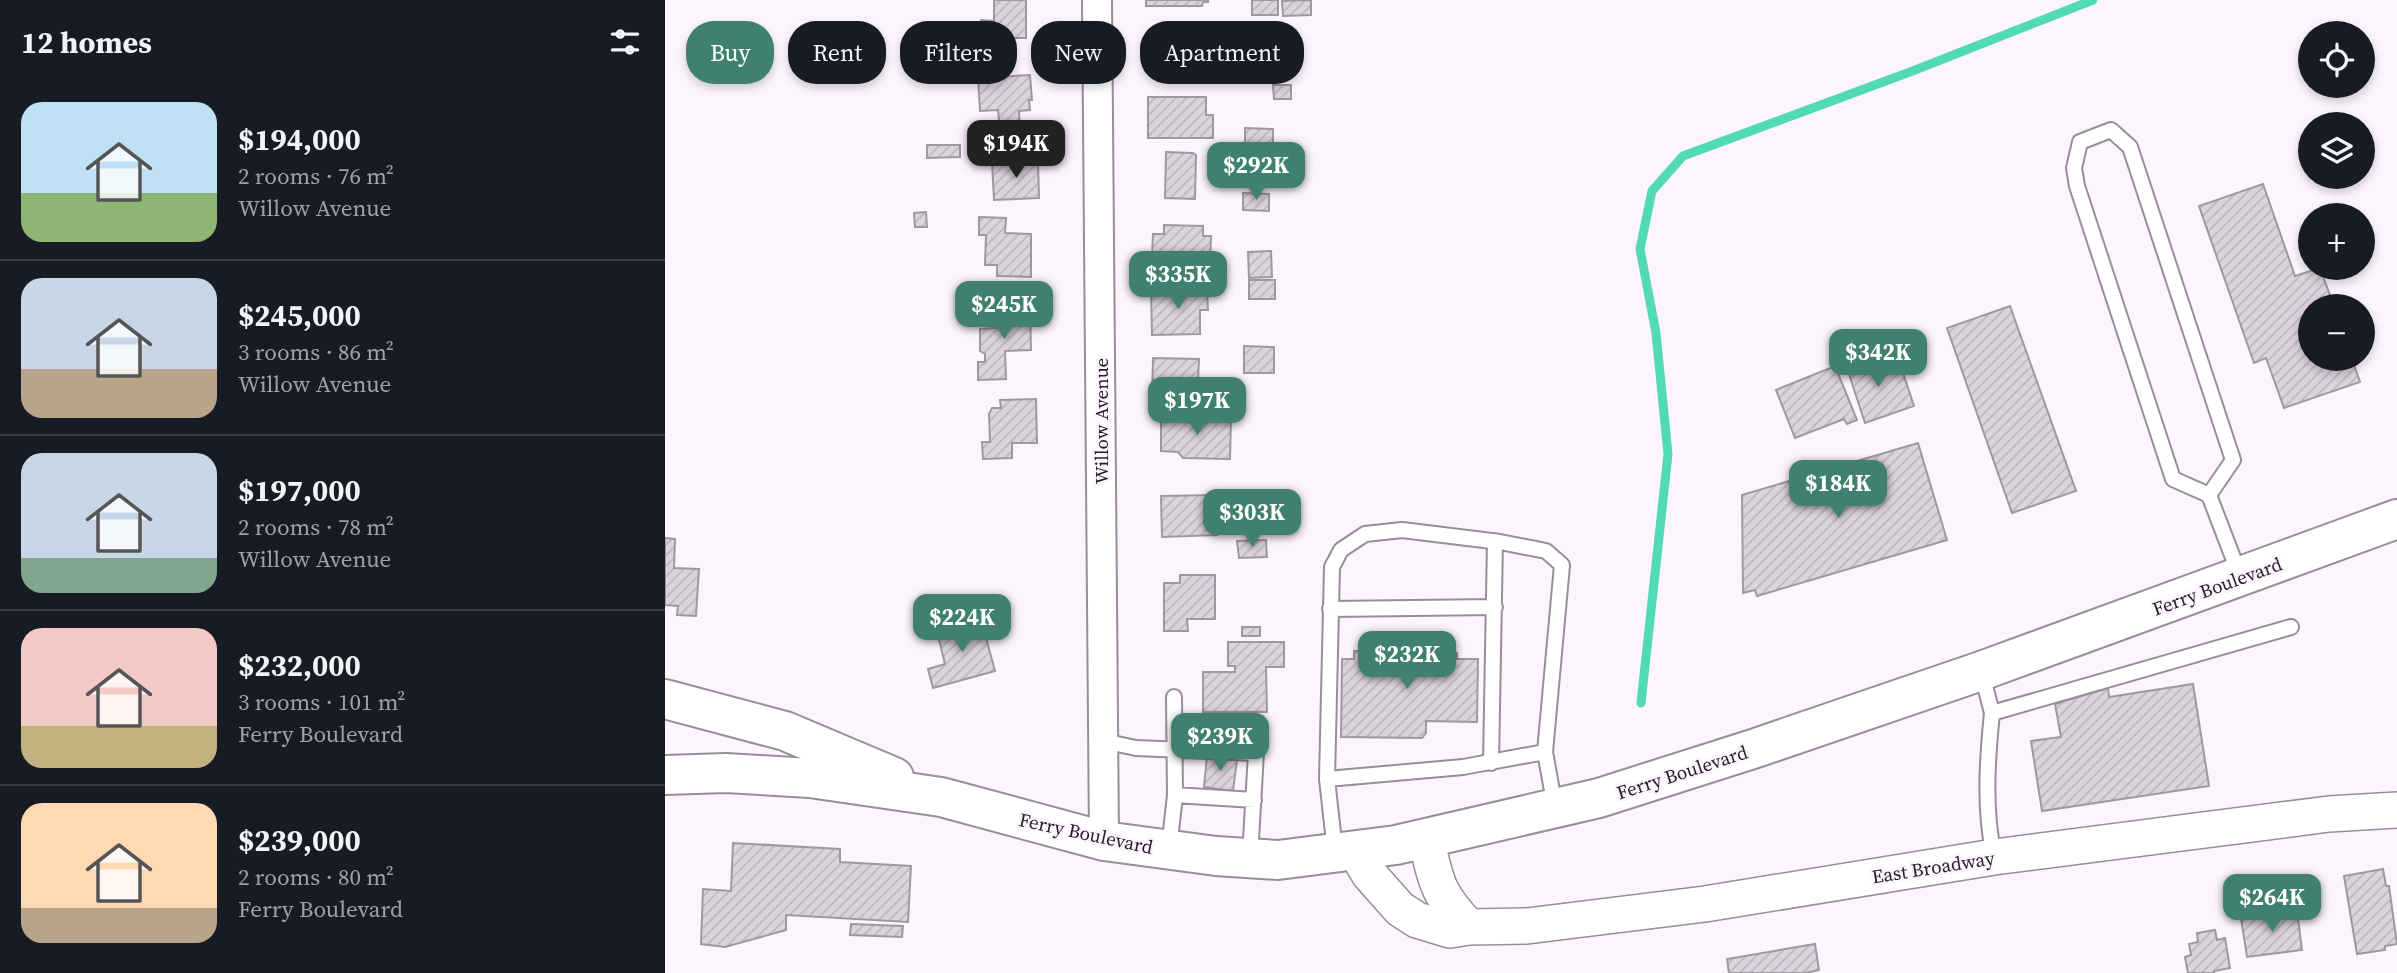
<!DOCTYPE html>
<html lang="en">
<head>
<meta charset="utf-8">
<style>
  body { margin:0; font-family:"Source Serif 4",serif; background:#20242c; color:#f1f3f6; height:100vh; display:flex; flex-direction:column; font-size:26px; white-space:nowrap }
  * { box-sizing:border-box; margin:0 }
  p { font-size:23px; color:#9ea1a6 }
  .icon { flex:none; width:38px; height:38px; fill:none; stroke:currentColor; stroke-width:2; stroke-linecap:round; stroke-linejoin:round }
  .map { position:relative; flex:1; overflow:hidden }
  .panel { display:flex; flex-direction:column; background:#171b24; width:665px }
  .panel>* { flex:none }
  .guide { position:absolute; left:21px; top:21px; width:665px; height:63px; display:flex; gap:14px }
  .controls { position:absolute; left:1633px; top:21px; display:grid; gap:14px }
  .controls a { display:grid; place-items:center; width:77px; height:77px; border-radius:50%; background:#171b24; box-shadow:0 4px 10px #0003; font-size:35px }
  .price { position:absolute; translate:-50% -60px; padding:0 16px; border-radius:14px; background:#40806f; color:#fff; font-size:23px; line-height:46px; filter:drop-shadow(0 2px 4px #0008) }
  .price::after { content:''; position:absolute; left:50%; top:42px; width:21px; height:16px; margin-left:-10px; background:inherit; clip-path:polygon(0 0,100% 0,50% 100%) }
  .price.selected { background:#222; color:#fff }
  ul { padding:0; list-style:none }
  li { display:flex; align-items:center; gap:21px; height:175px; padding:0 21px }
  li+li { border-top:2px solid #363941 }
  li span { display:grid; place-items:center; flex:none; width:196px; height:140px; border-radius:21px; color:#555 }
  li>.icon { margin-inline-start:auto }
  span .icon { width:84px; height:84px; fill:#fffc; stroke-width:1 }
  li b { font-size:30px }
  h2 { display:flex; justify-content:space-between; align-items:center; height:84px; padding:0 21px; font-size:30px }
  .chip { padding:0 24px; border-radius:28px; background:#171b24; box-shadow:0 4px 10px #0003; font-size:24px; line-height:63px }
  .chip.selected { background:#40806f; color:#fff }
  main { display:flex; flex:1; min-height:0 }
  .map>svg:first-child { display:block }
</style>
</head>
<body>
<main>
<section class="panel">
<h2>12 homes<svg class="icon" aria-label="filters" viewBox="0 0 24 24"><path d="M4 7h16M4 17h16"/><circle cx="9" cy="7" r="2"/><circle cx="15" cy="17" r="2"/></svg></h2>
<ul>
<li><span style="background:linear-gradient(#bfe0f5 65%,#8fb573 0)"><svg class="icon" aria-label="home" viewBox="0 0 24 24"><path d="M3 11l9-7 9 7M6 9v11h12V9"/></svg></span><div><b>$194,000</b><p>2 rooms · 76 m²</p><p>Willow Avenue</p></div></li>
<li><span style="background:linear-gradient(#c9d6e8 65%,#b9a48a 0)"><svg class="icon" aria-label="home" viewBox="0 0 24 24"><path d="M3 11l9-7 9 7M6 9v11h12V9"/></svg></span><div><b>$245,000</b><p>3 rooms · 86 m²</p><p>Willow Avenue</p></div></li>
<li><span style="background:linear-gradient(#c9d6e8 75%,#7fa58c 0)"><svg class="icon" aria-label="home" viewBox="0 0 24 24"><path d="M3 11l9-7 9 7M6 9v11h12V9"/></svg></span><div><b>$197,000</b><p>2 rooms · 78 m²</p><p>Willow Avenue</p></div></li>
<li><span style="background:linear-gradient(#f6c9c9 70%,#c2b280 0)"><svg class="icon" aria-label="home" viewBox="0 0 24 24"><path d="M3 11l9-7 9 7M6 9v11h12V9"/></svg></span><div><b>$232,000</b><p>3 rooms · 101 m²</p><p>Ferry Boulevard</p></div></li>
<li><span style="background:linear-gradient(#ffd9b3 75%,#b9a48a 0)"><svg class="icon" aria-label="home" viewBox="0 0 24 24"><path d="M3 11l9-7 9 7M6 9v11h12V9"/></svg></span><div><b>$239,000</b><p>2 rooms · 80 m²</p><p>Ferry Boulevard</p></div></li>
</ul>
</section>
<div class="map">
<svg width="1732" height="973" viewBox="0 0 1732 973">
  <defs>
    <pattern id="building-hatch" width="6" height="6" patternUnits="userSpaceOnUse" patternTransform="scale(1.75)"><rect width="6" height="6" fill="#dcd3de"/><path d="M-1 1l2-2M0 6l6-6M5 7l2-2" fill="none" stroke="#bcb5be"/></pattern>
  </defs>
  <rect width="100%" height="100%" fill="#fcf5fe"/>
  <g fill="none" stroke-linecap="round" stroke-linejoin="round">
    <path stroke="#51d9b8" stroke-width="9" d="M976,703L1003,454L991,333L975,249L987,191L1018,156L1245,72L1428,0"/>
  </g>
  <path fill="url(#building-hatch)" stroke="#a097a2" stroke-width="2" d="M329,0H361V38H316V20L329,21Z
    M481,0H543V2H538L537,6H481Z
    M587,0H613V15H587Z
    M646,0V15L618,16L617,1Z
    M497,23H516L517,34H528V68H498Z
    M264,31L290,33L289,60L247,58L248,47L263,48Z
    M587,55H617V73H587Z
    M365,75L367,100H364L365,110L354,111L355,136L328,138L327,122L334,121L333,110L315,111L313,78Z
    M608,85H626V99H609Z
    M483,97H541V115H548V138H483Z
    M580,128L608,129V146L580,145Z
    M262,145H295V157L262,158Z
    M501,152L528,153L531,155L530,199L500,198Z
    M373,160L374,198L329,200L327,162Z
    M1598,184L1630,276L1655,268L1669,306H1645V359H1687L1695,382L1619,408L1601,358L1589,363L1534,206Z
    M578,193L604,194V211L578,210Z
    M261,212L262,227H250L249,213Z
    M314,217L341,218L340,233L366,234V277L332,276V265H320L321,235H314Z
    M499,225L538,226V236H546L545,266L498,265V256H487L488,234H499Z
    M606,251L607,277L584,278L583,252Z
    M584,280H610V299H584Z
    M542,289L543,310H535V334L487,335L486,290Z
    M1345,306L1411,491L1347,513L1282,328Z
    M365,307L366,350L340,351L341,379L313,380V362H320V354L315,351V329L331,328L330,308Z
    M579,346L609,347V373H579Z
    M1205,354L1212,375L1236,367L1249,406L1200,423L1180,362Z
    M488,358L534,359L533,383H541V401L487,400Z
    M1170,366L1192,420L1182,424L1179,419L1130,438L1111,390Z
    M371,399L372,443H347V458L318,459L317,442H325L324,414L327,408H336L335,400Z
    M496,416L566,417L565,459L518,458L513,452L496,451Z
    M1253,443L1282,540L1092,596L1090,590L1078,593L1077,495Z
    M551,495L552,535L497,537L496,496Z
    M0,538L10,539L9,568L34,569L31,616L12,615L13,606L0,605Z
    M601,540L602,557L574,558L572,541Z
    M515,575H550V619H522L523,631H499V583H515Z
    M316,619L330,671L268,688L263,669L280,664L272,631Z
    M577,627H595V636H577Z
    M563,642H619V667H601L602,712H538V672H570V666H563Z
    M746,642L785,643V653H792V659H813L812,722L761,721V733L757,738L676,737L677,659H689V651L746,652Z
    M1528,684L1544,786L1377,811L1366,741L1396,737L1390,704L1443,688L1444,697Z
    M542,756L572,760L568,791L539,787Z
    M68,843L175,849V862L246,866L243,922L121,915V930L60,947L36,944L38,889L66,891Z
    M1718,869L1721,886H1724L1732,944L1720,946V950L1692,954L1679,876Z
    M1632,911L1637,950L1582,957L1576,918Z
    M186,924L238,926L237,937L185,935Z
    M1550,930L1552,940L1560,938L1565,968L1549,971V973H1523L1520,957L1526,955L1524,944L1533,942L1532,933Z
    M1150,944L1154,970L1140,973H1064L1062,959Z"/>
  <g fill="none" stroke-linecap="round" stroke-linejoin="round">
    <defs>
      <path id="service" d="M1544,495L1508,479L1412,186L1409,168L1415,142L1446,130L1465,147L1568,460L1544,495L1575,576
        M665,609L830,607
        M1317,674L1327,713L1626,627
        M1327,713C1322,762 1319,809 1329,857
        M438,741L471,748L591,753L585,857
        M826,763L830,541
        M662,779L798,767L880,752
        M510,795L589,800
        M504,849L510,795L509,697
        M670,851L662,779L667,567L676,550L700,534L737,530L835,542L881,551L897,565L880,752L890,807"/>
      <path id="minor" d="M432,0L439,841"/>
      <path id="tertiary" d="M761,838C771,882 772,894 804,927
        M690,850L704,874L735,909L752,920L785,930L804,927L862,926L1040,904L1329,857L1664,814L1732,810"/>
      <path id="secondary" d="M0,699L120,731L229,777
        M0,775L61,773L145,778L276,797L439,841L551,856L613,860L731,845L934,798L1088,749L1316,671L1732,519"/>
    </defs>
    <use href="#service" stroke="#978e99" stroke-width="18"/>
    <use href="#minor" stroke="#978e99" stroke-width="32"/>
    <use href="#tertiary" stroke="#978e99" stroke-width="38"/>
    <use href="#secondary" stroke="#978e99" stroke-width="42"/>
    <use href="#service" stroke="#fff" stroke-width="14"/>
    <use href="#minor" stroke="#fff" stroke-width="28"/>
    <use href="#tertiary" stroke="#fff" stroke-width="35"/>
    <use href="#secondary" stroke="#fff" stroke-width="38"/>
  </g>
  <g text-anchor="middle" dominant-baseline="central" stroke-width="6" stroke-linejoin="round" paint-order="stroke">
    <g font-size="19" fill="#221f23" stroke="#fcf5fe">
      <text transform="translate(436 421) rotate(-90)">Willow Avenue</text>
      <text transform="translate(1552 586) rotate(-20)">Ferry Boulevard</text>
      <text transform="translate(1017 772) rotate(-18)">Ferry Boulevard</text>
      <text transform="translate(421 833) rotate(12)">Ferry Boulevard</text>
      <text transform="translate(1268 867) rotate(-9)">East Broadway</text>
    </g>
  </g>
</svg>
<div class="controls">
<a><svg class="icon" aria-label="locate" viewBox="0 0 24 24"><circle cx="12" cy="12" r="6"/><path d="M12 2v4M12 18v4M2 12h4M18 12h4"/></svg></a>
<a><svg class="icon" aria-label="layers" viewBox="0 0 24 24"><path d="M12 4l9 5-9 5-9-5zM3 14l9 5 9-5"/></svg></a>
<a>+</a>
<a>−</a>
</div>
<b class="price selected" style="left:351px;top:180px">$194K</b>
<b class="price" style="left:591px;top:202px">$292K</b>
<b class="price" style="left:513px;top:311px">$335K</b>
<b class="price" style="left:339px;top:341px">$245K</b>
<b class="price" style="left:1213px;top:389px">$342K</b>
<b class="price" style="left:532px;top:437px">$197K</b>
<b class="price" style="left:1173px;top:520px">$184K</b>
<b class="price" style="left:587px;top:549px">$303K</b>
<b class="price" style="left:297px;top:654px">$224K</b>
<b class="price" style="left:742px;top:691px">$232K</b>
<b class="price" style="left:555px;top:773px">$239K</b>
<b class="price" style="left:1607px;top:934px">$264K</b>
<div class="guide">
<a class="chip selected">Buy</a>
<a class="chip">Rent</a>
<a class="chip">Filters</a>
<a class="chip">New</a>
<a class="chip">Apartment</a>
</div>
</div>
</main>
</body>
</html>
